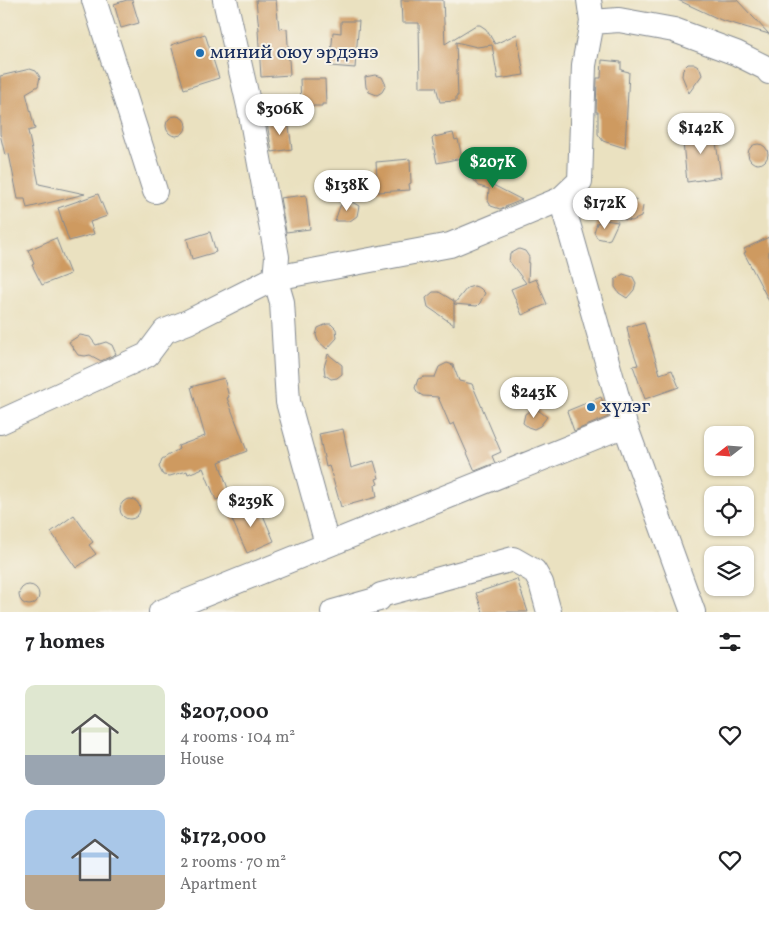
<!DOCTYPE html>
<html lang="en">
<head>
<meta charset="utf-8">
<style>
  body { margin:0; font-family:Vollkorn,serif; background:#f2f2f2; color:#202124; height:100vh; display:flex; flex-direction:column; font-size:19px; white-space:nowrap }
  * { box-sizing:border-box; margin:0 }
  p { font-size:16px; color:#757577 }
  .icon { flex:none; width:28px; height:28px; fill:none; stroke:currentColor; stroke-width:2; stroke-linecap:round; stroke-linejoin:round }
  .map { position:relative; height:612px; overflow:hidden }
  .side { display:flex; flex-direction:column; background:#fff; flex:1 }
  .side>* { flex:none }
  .needle { width:32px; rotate:253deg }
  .fabs { position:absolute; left:704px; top:426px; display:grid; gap:10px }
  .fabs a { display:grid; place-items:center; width:50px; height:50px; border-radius:10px; background:#fff; box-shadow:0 1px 4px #0004; font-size:25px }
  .price { position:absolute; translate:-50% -42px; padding:0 11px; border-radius:18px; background:#fff; color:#222; font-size:16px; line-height:32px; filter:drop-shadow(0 1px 2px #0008) }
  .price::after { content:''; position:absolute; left:50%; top:30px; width:15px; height:11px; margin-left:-8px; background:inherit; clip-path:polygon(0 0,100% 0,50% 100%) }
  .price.active { background:#0b8043; color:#fff }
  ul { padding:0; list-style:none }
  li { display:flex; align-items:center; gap:15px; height:125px; padding:0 25px }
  li span { display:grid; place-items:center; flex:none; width:140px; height:100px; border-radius:10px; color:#555 }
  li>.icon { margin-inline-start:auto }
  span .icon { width:60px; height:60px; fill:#fffc; stroke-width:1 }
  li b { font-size:21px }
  h2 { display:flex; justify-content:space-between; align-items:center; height:60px; padding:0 25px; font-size:21px }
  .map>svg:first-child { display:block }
</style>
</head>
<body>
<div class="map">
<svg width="769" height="612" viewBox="0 0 769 612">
  <rect width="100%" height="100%" fill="#f7f3e8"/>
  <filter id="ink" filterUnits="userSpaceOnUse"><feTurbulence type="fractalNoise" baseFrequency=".02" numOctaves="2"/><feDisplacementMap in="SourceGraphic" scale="10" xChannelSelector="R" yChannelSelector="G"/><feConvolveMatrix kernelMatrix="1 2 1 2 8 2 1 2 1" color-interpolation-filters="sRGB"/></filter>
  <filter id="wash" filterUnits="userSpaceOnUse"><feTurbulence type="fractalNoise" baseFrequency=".0096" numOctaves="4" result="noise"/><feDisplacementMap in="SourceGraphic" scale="20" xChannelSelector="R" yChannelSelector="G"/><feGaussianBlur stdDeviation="1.12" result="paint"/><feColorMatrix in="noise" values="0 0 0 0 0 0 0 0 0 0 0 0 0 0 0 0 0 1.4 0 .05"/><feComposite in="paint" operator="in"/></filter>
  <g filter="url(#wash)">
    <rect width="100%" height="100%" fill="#eae1c0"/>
    <g id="blocks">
      <path fill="#ce9a61" d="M127,0H132L139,23L121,28L114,4Z
        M256,0H276L279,28L287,29L290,75L261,77L258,30H259Z
        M401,0H443L445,44L476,25H480L486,29L495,44L517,34L524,75L498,79L492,45L477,47L456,42L458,96H456V101L440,102L436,87H420L419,23H402Z
        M678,0H737L769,34L721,20Z
        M341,21H359L355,68L330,66L333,32L341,33Z
        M205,34L219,78L184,89L171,45Z
        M602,60L621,62V70L629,72L625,148L603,141L598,134V112H596L597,78H601Z
        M688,64H695L698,66L700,69L702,75L689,93L682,76L683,69Z
        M30,69L36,71L40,77L38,86L26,93L35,129L28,131L39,184L85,194L27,208L25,199H18L9,154L5,155L0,134V76Z
        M375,75L382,77L386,85L382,92L377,95L369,92L366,87L365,77Z
        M300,79H325L326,104H322V106H301Z
        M166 126a10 10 0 1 1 20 0a10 10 0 1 1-20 0Z
        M288,120L292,149L272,152L267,123Z
        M714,128L721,177L687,182L682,133Z
        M453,133L455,140L458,139L462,158L437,163L432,139L434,137Z
        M748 154a10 10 0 1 1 20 0a10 10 0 1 1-20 0Z
        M410,159L411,183L409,184L410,190L378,192L376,162Z
        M483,167L492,172L493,185L522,200L500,209L491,206L488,201L489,189L479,186L473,179V168Z
        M98,194L107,216L90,222L94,234L69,241L58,208Z
        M306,195L310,229L286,232L280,198Z
        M635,199L638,201L643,206L641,217L632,221L618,218L625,202L628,200Z
        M345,202H352L359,206L357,216L350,221H335L340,206Z
        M604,220L618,222L612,235L610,239L606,240L597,238L594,232L597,223Z
        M210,232L216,252L192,259L187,239Z
        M769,237V301L744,253L746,252L744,249Z
        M56,238L70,274L42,285L32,265L34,264L28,250Z
        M519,249L525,251L529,257L528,282L536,279L547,304L522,315L511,289L526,283L509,261L510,254Z
        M623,274L633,277L636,283L634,290L627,298L619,293L615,287V280Z
        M474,286L480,288L485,293L480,303L477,306L454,304L467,288Z
        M433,292H439L454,301V325L428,307L426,298Z
        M644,322L660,374L672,370L679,387L645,399L633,366L638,365L630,342L627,327Z
        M327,324H331L336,329L337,338L327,349L318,341L316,335L318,328Z
        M80,335L90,337L96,345L106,342L112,345L116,354L101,361L90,355L85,356L78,355L69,342Z
        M328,354L342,365V374L337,378L331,379L325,375L324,367Z
        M447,363L453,365L459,381L472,384L501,452L492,456L495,463L475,471L454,423L450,425L438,397L423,396L418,393L415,388L418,379L424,377H435L439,367Z
        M224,378L229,397L227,398L247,451L219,462L230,495L216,500L203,468L188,474L187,471L170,476L163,475L159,467L162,459L179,449L178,446L205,436L191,387Z
        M601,397L608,417L574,431L567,411Z
        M532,409L538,410L547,417L540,426L534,429L528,427L523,423L525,414Z
        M343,429L351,468L374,461L379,478L376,479L378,484L375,485L377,497L341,507L330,469L329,466L326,467L319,434Z
        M120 509a10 10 0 1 1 20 0a10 10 0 1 1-20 0Z
        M253,503L259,515L261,513L263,515L274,541L247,553L229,513Z
        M74,515L93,542L89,545L96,554L76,568L51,532Z
        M517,579L528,612H483L476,593Z
        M19 595a10 10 0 1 1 20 0a10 10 0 1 1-20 0Z"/>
    </g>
  </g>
  <g filter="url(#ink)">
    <use href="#blocks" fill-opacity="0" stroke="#82888f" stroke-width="1"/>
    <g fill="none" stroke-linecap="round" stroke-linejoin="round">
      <defs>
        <path id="street" d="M94,0L155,191
          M225,0L251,115L277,257L275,278L282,302L288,402L327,544
          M589,0L592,22L584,65L580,181L561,199L625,425L693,612
          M592,22L619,20L674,30L736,53L768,69L769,72
          M0,422L147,355L165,331L188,322L275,278L450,245L561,199
          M161,612L625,425
          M333,612L379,599L381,595L513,559L534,571L541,583L549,612"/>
      </defs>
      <use href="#street" stroke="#82888f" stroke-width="26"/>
      <use href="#street" stroke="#fff" stroke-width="24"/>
    </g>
  </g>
  <g fill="#1f6fb2" stroke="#f7f3e8" stroke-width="2">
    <circle cx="200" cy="53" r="5"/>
    <circle cx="591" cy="407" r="5"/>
  </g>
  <g text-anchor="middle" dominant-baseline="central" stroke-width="4" stroke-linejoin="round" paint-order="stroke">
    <g font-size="20" fill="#1b2f5e" stroke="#f7f3e8" text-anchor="start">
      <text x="210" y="53">миний оюу эрдэнэ</text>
      <text x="601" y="407">хүлэг</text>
    </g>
  </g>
</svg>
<div class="fabs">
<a><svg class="needle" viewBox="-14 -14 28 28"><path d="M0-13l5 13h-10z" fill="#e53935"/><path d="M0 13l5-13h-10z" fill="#757577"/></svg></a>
<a><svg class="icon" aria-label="locate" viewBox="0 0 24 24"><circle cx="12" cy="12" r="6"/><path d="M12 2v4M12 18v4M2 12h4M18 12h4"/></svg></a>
<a><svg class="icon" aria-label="layers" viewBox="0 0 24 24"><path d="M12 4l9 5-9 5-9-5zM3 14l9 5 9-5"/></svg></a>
</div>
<b class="price" style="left:280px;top:136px">$306K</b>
<b class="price" style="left:701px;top:155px">$142K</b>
<b class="price active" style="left:493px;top:189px">$207K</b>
<b class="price" style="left:347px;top:212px">$138K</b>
<b class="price" style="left:605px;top:230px">$172K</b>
<b class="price" style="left:534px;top:419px">$243K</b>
<b class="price" style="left:251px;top:528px">$239K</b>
</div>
<section class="side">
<h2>7 homes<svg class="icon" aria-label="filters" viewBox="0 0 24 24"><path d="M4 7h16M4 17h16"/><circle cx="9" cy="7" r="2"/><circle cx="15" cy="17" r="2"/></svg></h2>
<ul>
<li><span style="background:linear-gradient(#dfe7d0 70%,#9aa5b1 0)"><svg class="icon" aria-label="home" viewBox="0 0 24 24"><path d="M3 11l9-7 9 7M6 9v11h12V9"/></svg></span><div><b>$207,000</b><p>4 rooms · 104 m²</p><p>House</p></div><svg class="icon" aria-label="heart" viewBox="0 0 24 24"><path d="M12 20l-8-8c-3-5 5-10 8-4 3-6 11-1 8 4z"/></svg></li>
<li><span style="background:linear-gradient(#a9c7e8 65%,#b9a48a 0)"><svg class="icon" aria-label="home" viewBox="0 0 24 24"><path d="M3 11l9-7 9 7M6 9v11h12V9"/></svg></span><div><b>$172,000</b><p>2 rooms · 70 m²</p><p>Apartment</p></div><svg class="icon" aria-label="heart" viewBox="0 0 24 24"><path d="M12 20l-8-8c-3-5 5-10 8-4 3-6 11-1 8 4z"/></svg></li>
</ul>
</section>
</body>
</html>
